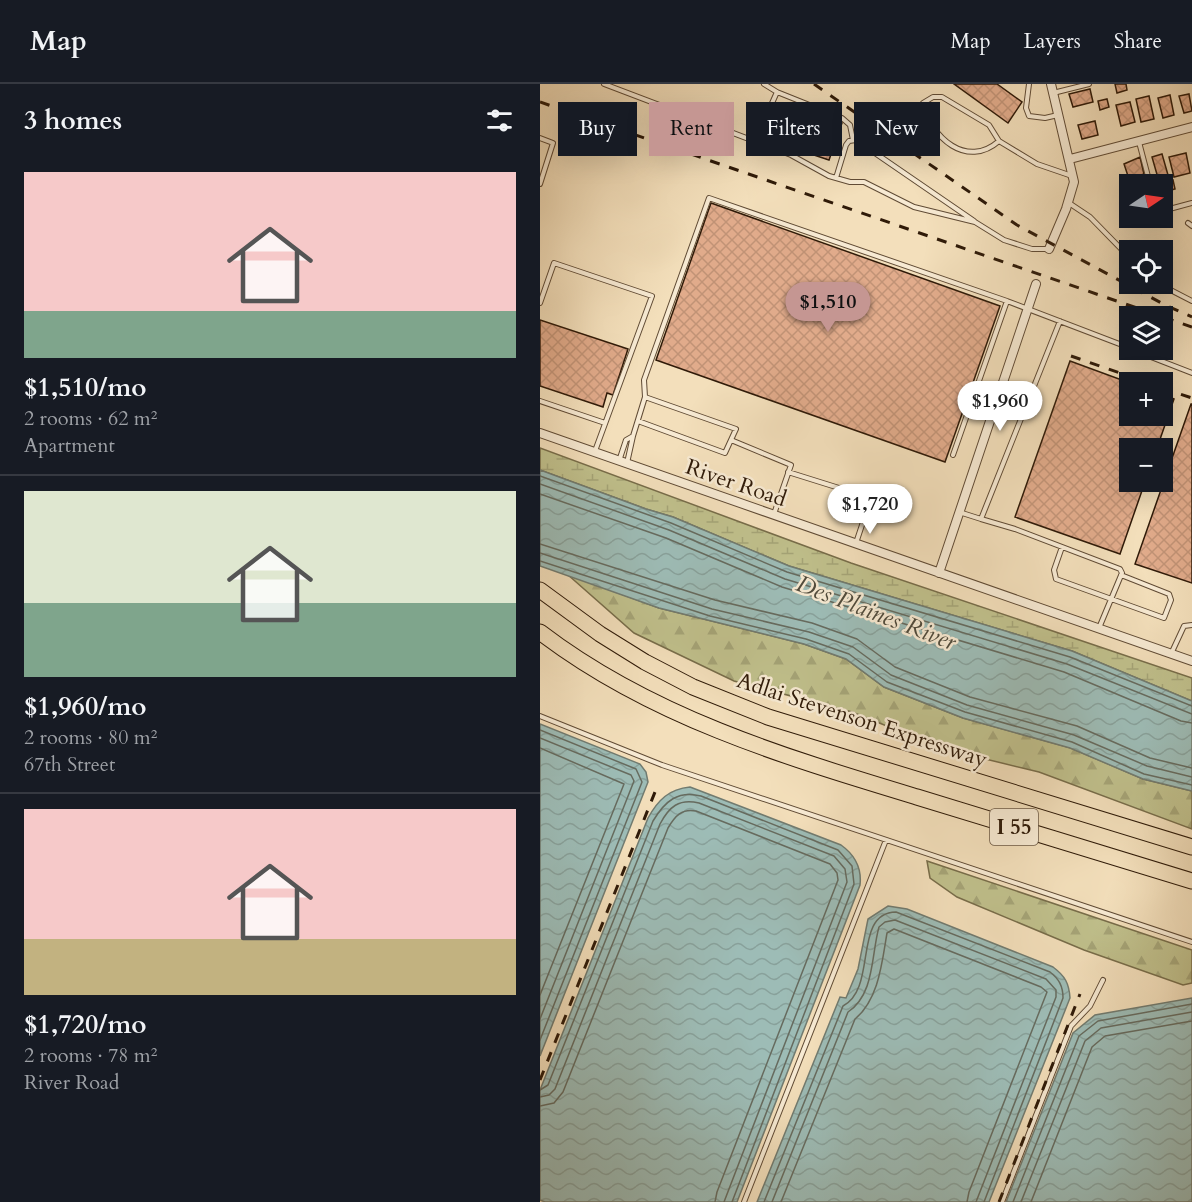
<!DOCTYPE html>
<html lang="en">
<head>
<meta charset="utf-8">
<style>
  body { margin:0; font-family:Cardo,serif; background:#20242c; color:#f1f3f6; height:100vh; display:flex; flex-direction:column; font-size:22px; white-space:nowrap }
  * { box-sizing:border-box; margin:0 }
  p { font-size:20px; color:#9ea1a6 }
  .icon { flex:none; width:33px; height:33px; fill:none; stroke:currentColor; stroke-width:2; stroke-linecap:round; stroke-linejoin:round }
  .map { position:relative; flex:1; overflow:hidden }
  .side { display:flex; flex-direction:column; background:#171b24; width:540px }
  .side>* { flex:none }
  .guide { position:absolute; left:18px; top:18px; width:543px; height:54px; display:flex; gap:12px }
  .needle { width:39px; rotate:77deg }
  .tools { position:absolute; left:579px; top:90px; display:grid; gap:12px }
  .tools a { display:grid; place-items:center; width:54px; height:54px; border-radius:0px; background:#171b24; box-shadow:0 6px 24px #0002; font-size:30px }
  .price { position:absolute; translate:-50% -51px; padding:0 14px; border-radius:21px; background:#fff; color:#222; font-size:20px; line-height:39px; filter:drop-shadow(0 2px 3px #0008) }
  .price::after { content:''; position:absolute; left:50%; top:36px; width:18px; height:14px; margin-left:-9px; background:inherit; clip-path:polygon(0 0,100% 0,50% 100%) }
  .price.active { background:#c59692; color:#111 }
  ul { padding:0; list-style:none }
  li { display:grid; align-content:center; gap:12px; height:318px; padding:0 24px }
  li+li { border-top:2px solid #363941 }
  li span { display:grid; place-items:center; height:186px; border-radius:0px; color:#555 }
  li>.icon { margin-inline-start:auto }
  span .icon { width:108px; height:108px; fill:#fffc; stroke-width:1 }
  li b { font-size:26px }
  h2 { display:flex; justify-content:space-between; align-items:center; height:72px; padding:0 24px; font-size:26px }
  .tag { padding:0 21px; border-radius:0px; background:#171b24; box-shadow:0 6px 24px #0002; font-size:21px; line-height:54px }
  .tag.active { background:#c59692; color:#111 }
  header { display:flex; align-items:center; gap:36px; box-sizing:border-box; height:84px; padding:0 30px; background:#171b24; border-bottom:2px solid #363941 }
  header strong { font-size:28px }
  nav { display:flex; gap:33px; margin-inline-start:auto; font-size:21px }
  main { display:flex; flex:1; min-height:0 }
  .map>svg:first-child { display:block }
</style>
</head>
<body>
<header>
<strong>Map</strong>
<nav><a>Map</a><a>Layers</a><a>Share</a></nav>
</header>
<main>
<section class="side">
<h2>3 homes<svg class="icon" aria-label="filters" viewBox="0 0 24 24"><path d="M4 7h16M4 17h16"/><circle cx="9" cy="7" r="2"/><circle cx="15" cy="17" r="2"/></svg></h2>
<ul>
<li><span style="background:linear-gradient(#f6c9c9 75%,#7fa58c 0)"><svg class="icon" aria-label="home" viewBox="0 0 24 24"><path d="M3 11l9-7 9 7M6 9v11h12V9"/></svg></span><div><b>$1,510/mo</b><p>2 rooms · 62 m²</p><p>Apartment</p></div></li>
<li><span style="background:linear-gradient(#dfe7d0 60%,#7fa58c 0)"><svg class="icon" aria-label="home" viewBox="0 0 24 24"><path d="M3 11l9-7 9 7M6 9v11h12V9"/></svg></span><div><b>$1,960/mo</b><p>2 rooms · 80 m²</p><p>67th Street</p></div></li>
<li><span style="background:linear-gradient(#f6c9c9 70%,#c2b280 0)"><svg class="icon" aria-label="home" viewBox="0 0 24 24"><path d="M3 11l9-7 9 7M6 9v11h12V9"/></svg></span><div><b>$1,720/mo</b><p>2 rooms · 78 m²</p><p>River Road</p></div></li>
</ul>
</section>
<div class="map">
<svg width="652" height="1118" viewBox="0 0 652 1118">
  <defs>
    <pattern id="forest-firs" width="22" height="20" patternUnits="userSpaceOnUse" patternTransform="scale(1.5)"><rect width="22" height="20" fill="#c0c08c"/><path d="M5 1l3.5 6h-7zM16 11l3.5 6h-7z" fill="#a5a477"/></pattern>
    <pattern id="wetland-marsh" width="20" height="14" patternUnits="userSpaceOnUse" patternTransform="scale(1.5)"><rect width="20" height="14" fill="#c0c08c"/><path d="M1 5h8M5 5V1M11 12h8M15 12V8" fill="none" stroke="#a5a477"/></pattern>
    <pattern id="water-waves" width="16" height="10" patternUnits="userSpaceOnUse" patternTransform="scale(1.5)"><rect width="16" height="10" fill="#9dbcb6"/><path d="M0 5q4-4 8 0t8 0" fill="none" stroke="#88a19b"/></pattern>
    <pattern id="building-cross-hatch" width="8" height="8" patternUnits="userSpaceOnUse" patternTransform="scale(1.5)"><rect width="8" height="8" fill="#e1ab8b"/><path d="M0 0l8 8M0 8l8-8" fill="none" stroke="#c19376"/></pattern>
  </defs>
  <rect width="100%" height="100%" fill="#f3dfbb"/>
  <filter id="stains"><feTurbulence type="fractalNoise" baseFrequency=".00333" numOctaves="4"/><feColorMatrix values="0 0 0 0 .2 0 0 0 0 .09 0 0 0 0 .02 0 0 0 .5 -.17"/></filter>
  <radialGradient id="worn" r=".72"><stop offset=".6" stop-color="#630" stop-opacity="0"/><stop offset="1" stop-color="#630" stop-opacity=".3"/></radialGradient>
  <path fill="url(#forest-firs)" stroke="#786d4a" stroke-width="1.5" d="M27,490L119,524L264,560L306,575L344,603L423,634L531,664L603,695L652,707V745L499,688L404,665L312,628L194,597L94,549Z
    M387,777L652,866V899L643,901L544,866L417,813L390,794Z"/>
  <path fill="url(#wetland-marsh)" stroke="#786d4a" stroke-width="1.5" d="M0,364L311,479L652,594V617L532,567L249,482L133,433L106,425L0,386Z"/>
  <path fill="url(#water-waves)" stroke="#717b70" stroke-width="1.5" d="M0,386L106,425L133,433L249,482L532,567L652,617V707L603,695L530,664L423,634L344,603L306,575L264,560L119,524L0,482Z
    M0,640L100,680L106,688L108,698L0,972Z
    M150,703L301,761C315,771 322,783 320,801L197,1118H5L0,1116V1006L108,734C118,716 129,705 150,703Z
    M348,822L367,825L513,883C525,892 529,899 530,914L449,1118H217L300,913L306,914L318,885L328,835Z
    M652,914V1118H466L533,949L555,931Z"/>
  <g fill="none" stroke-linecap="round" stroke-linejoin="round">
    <path stroke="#666b5f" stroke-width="1.5" d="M0,392L131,439L247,488L530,573L652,622
      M0,400L129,446L245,495L527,580L652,630
      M0,410L126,454L242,503L524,588L641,637L652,639
      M0,460L175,516L272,539L317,555L355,583L430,613L537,642L610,674L652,684
      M0,469L172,525L269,548L313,563L351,591L427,621L534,651L607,682L652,693
      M0,477L170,532L266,555L309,570L347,598L425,628L532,658L604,690L652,701
      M0,646L96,685L102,698L0,956
      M0,654L91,691L94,697L0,935
      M0,664L84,700L0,911
      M0,1006L8,1001L113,737C125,717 138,706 161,712L298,766L312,782L314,800L192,1118
      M0,1013L9,1011L15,1005L120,740C129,723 139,714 159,719L294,772L305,785L307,798L184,1118
      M0,1022L14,1019L23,1008L128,744C135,732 142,724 156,727L290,780L297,789L298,796L177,1108L175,1118
      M224,1118L303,922C338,904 312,829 356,828L510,888C519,895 523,902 523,914L444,1118
      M232,1118L308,928C335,910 331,871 339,843L345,838L355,836L506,895L516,906V913L436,1118
      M241,1118L315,935C339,915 342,878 347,849L354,845L501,903L507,908L429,1108L427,1118
      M473,1118L539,952L558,937L652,920
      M481,1118L545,957L561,944L652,928
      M491,1118L552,963L565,952L652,937"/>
  </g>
  <path fill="url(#building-cross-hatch)" stroke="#2f1a08" stroke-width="1.5" d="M414,0H457L482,18L468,39Z
    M575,0H586L587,6L577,9Z
    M550,5L553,18L533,23L529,10Z
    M649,10L652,27L644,29L639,12Z
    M630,11L634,31L623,34L618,14Z
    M609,12L614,35L601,38L596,15Z
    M567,15L569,23L560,26L558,17Z
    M590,18L595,38L581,42L576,21Z
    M248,20L302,39L289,76L265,68L270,54L240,44Z
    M555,37L558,51L542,55L538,41Z
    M646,69L650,89L634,93L629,73Z
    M622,70L628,91L618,94L612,73Z
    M600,73L604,90L589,95L584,80Z
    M605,94L607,100H597L595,96Z
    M633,96L635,105L627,107L624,99Z
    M171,119L460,222L405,378L116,276Z
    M0,236L88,265L73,311L67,309L63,323L0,302Z
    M530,277L590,299V332H622V310L634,315L617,364H590V398H605L580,470L475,433Z
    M651,320H652V499L595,480Z"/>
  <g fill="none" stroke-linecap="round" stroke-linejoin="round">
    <defs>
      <path id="service" d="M64,0L251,71L289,92L310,98H324L374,123L435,138L464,156L492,165H509
        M489,0L486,24L489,32L505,34L518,31
        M237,8L302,34L310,41L313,56
        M513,9L549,0
        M0,54L13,59L0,100
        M215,57L237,8L224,0
        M459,57C427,85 391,54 383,19L393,13H402L449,41L459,57L497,80L532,92
        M599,58L610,100
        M296,94L306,61L309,57L316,56L434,137
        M529,119L550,133L590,174
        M622,127L652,119
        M648,139L652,142
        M619,200L652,217
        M467,217L590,264
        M0,219L14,179L112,212L55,367
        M520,237L441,435L475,445L580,485L582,489L559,544
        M593,266L652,289
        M0,317L65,339
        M98,337L185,369L196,345L105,313
        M93,352L105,313L104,296L169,114L467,217L413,371
        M191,356L251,381L234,430
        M79,377L86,356L93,352L87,379
        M248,388L331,414L316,459
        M419,428L441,435
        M522,463L514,486L516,495L624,534L631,516L629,510L581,491
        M631,570L644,542L652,541
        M0,632L122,681L652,858
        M204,1118L346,756
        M462,1118L531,942L550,922L563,896"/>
      <path id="minor" d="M530,75L652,43
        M509,165L526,125L534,98L511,0
        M0,349L652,577
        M399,489L496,200"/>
      <path id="motorway" d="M0,506L60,550L105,578L153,603L228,633L652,763
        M0,548C111,633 245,673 377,713C469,741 560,769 652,797"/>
    </defs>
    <use href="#service" stroke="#604b35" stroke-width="6"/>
    <use href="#minor" stroke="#604b35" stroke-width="10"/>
    <use href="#motorway" stroke="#2f1a08" stroke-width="17"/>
    <use href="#service" stroke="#f7ead3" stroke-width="4"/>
    <use href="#minor" stroke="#f7ead3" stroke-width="8"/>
    <use href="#motorway" stroke="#f3dfbb" stroke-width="15"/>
    <path stroke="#2f1a08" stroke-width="3" stroke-dasharray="10 10" stroke-linecap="butt" d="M274,0L477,141L625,221L652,233
      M0,18L652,243
      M531,272L606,298
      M622,304L652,314
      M0,996L115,708
      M459,1118L540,910"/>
  </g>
  <g text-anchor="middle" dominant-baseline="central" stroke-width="5" stroke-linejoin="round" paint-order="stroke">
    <rect fill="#f7ead3" stroke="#6b5845" stroke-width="1.5" x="450" y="725" width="48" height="36" rx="4.5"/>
    <g font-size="21" font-weight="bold" fill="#2f1a08">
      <text x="474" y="743">I 55</text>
    </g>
    <g font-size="22" fill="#2f1a08" stroke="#f7ead3">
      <text transform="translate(196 399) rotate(19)">River Road</text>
      <text transform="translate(322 636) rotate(18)">Adlai Stevenson Expressway</text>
    </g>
    <g font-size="24" font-style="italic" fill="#504b3c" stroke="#f7ead3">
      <text transform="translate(336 529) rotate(21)">Des Plaines River</text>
    </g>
  </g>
  <rect width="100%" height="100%" filter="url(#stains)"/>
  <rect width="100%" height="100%" fill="url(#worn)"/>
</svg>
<div class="tools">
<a><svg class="needle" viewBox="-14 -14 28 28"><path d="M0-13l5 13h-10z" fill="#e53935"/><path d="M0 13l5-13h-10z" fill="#9ea1a6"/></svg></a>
<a><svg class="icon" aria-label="locate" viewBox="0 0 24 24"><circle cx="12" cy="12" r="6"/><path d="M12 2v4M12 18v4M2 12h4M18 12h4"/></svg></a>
<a><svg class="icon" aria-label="layers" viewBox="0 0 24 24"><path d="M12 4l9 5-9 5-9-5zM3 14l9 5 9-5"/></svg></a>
<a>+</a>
<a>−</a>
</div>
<b class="price active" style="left:288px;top:249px">$1,510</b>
<b class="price" style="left:460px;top:348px">$1,960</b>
<b class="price" style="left:330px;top:451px">$1,720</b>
<div class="guide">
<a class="tag">Buy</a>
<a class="tag active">Rent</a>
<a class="tag">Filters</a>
<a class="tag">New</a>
</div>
</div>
</main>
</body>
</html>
